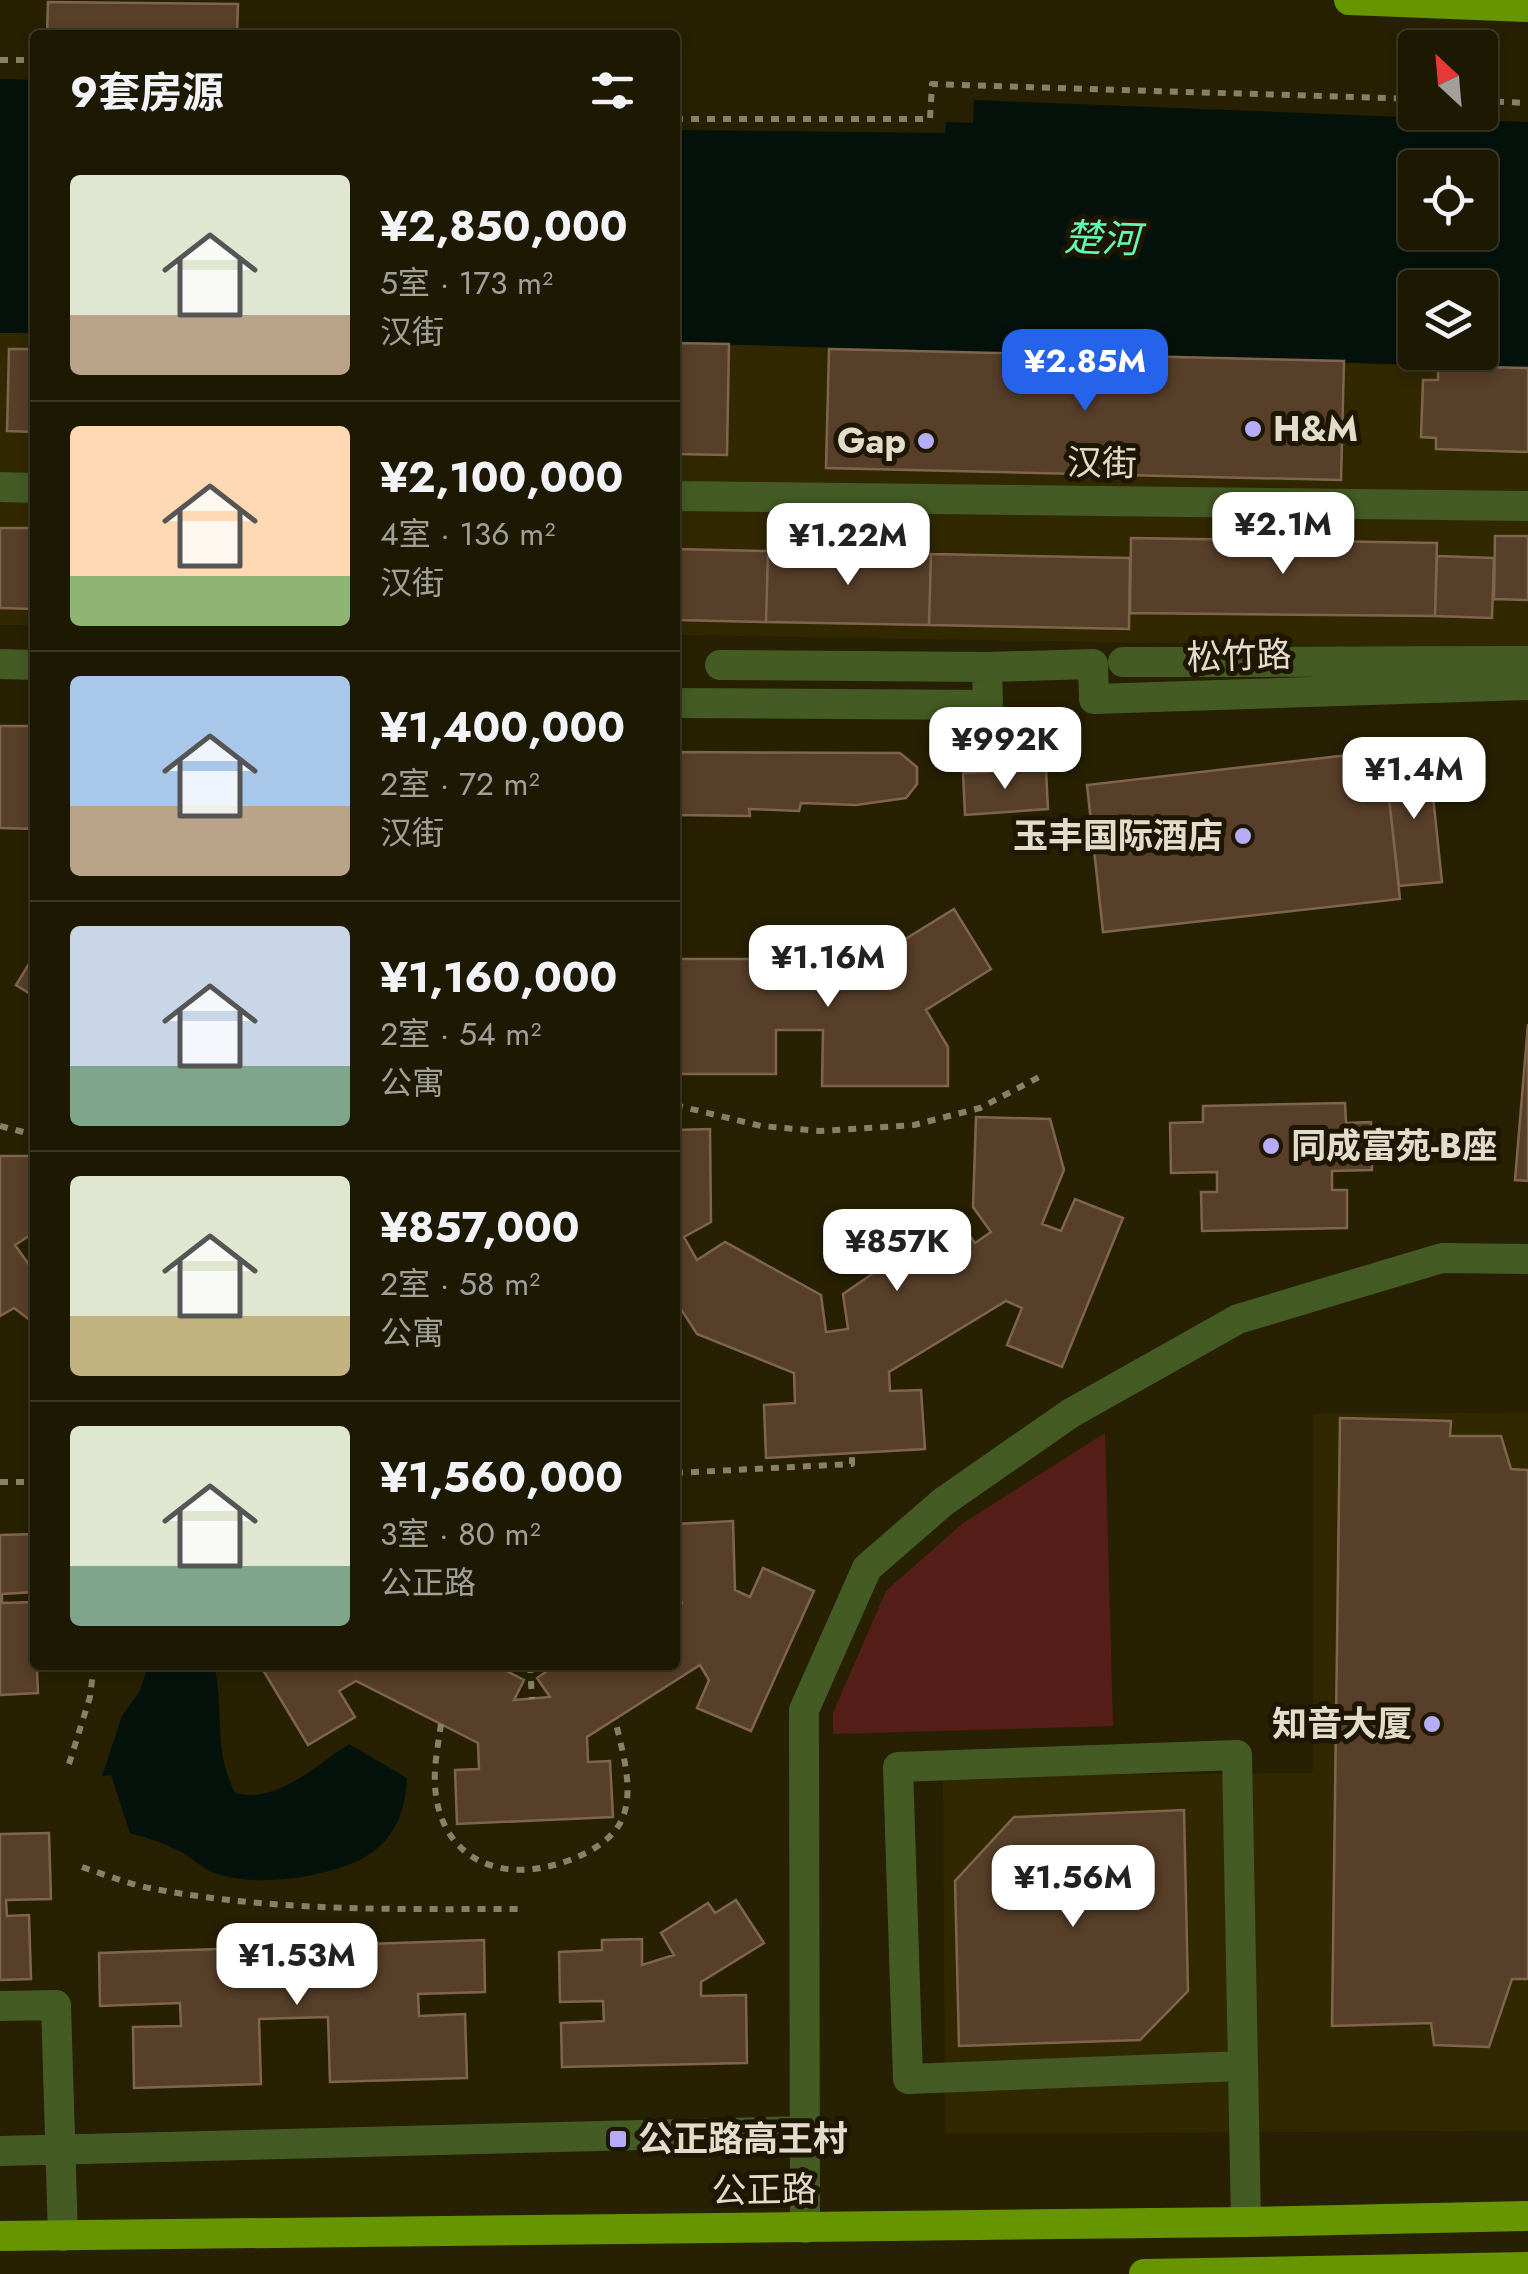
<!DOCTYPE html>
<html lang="zh">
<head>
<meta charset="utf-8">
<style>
  body { margin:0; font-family:Jost,"Noto Sans SC",sans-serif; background:#25210c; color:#f1f3f6; height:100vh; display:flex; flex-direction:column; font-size:38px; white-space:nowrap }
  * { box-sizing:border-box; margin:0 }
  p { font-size:32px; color:#a0a099 }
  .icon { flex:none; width:55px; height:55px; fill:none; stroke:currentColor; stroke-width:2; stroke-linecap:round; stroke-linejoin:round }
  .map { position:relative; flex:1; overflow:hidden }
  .panel { position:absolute; left:30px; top:30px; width:650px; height:1640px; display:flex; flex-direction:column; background:#1d1802; border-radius:10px; box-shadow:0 5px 15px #0003,0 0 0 2px #3b3724 }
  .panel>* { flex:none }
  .needle { width:65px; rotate:334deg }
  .controls { position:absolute; left:1398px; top:30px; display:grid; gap:20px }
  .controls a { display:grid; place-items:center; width:100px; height:100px; border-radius:10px; background:#1d1802; box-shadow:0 5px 15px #0003,0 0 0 2px #3b3724; font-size:50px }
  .price { position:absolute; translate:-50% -85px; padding:0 22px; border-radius:20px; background:#fff; color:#222; font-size:32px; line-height:65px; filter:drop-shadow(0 2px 5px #0008) }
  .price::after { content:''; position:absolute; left:50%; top:60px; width:30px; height:22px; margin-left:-15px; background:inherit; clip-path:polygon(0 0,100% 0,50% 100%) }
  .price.current { background:#2563eb; color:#fff }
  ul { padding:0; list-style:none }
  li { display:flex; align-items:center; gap:30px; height:250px; padding:0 40px }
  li+li { border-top:2px solid #3b3724 }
  li span { display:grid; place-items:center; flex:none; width:280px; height:200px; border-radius:10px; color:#555 }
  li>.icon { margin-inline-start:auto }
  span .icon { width:120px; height:120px; fill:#fffc; stroke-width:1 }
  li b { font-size:42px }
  h2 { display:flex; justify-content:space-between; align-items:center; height:120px; padding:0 40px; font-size:42px }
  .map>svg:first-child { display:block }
</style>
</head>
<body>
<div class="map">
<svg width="1528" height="2274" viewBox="0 0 1528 2274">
  <rect width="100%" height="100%" fill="#272002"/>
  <path fill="#312800" d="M0,333H35V625H0Z
    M675,343L1528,368V649L675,635Z
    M1528,1412V2131L945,2134L943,1776L1313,1773V1414Z"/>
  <path fill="#561e18" d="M1105,1433L1113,1726L833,1734V1713L886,1591L963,1523Z"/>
  <path fill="#04120b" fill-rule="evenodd" d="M0,79L35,80V333H0Z
    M974,100L1528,122V368L675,343V130L945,133L946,122L973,123ZM1415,168H1480V232H1415ZM1415,288H1480V352H1415Z
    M148,1665H214C225,1712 212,1747 235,1793C277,1804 315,1766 349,1744L407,1778C404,1844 366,1865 307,1876C277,1881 244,1883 214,1873C202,1868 192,1858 181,1852C164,1843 148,1838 130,1833L111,1775L102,1776L122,1716L140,1691Z"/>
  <path fill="#573f29" stroke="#80654e" stroke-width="2.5" d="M48,2L238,4L237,35H47Z
    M675,343L729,344L727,455L675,454Z
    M9,349H35V432L7,431Z
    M829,349L1344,361L1341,480L826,468Z
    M1438,366L1528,368V452L1436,449V438L1421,437L1423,380H1438Z
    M0,528H35V609L0,608Z
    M1495,536H1528V600L1494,599Z
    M1131,538L1437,543L1435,616L1130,613Z
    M675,549L768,551L766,622L675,620Z
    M768,551L931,554L929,625L766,622Z
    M931,554L1130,558L1129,629L929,625Z
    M1437,556L1494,558L1492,618L1435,616Z
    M0,726H35V829L0,828Z
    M1384,751L1400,899L1103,932L1087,785Z
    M675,752L900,753L917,767V784L906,798L856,805L801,803L799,811L749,809L750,816L675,815Z
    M1429,758L1442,882L1399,886L1385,763Z
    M1046,769L1048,809L965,815L963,773Z
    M954,909L991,969L926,1010L948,1047V1086H822L823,1030H776V1074H675V959H873Z
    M35,954V997L16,985Z
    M1528,1024V1181L1515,1180Z
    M1345,1103L1346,1123L1371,1122L1372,1170L1332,1171V1190H1347V1228L1202,1231L1201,1192H1217V1172L1171,1173L1170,1123L1203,1122V1106Z
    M976,1117L1050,1119L1064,1170L1042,1224L1061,1231L1075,1199L1123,1218L1062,1367L1007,1345L1022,1308L1006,1301L889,1372L890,1391L921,1390L925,1449L766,1458L764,1405L795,1403L794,1373L697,1334L675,1300V1130L710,1129L711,1222L684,1237L697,1260L725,1242L821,1295L826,1332L848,1329L843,1294L956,1216L975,1243L991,1232L973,1207Z
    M0,1156H35V1232L15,1245L30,1266L35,1262V1324L14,1308L0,1316Z
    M1340,1418L1451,1421L1450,1436H1501L1511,1469L1528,1470V1979H1512L1489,2047L1434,2045L1431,2023L1332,2026Z
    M733,1521L735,1590L750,1597L763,1568L814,1591L751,1731L697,1708L709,1680L700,1665L587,1737L588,1762L610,1761L613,1817L457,1824L455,1770L479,1769L478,1743L356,1681L339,1691L355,1717L308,1745L260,1665H495L524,1680L514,1700L550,1697L537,1678L556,1665H675V1611L682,1603L675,1597V1524Z
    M35,1534V1592L2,1594V1603L34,1602L38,1693L0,1695V1535Z
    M1184,1810L1188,1991L1140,2040L959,2046L955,1881L1014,1817Z
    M49,1833L51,1899L6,1900L7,1916L29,1915L31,1979L0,1980V1834Z
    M736,1900L764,1943L701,1982V1996L746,1995L747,2063L562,2067L561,2023L604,2021L603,2001L560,2002L559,1952L602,1950V1940L642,1939V1965L674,1955L661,1933L708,1903L715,1913Z
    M484,1940L485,1992L418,1994L419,2016L465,2014L467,2078L330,2082L328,2017L259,2019L261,2084L134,2088L133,2027L181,2026L180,2003L100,2006L99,1953Z"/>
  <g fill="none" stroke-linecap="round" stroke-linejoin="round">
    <path stroke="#878169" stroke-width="6" stroke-dasharray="8 8" stroke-linecap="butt" d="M0,60H35
      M1480,101L1528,103
      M675,119H930L932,84L1415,99
      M675,1105L761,1126L820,1131L914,1125L980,1108L1045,1074
      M0,1126L35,1135
      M675,1473L852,1464V1453
      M0,1482H35
      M530,1665L532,1699
      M441,1724C439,1739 436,1754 435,1770C431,1845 484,1884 554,1865C577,1859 606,1846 619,1825C637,1795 622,1751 615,1719
      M69,1764L90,1697L94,1665
      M82,1867C106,1875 131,1885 155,1889C277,1912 400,1909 523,1909"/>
    <path stroke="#445b24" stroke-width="30" d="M0,487L35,488
      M675,496L1528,506
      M1123,662L1528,661
      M0,664L35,665
      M720,665L987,667L1093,664L1094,699L1528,685
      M675,703L988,705L987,667
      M0,2006L56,2005L63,2236
      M1243,2066L908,2079L898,1767L1237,1755L1246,2222
      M0,2151L804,2131
      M805,2228L804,1710L867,1568L943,1502L1071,1413L1238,1319L1442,1258L1528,1259"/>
    <path stroke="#669500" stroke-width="30" d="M1349,0L1528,7
      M0,2236L1246,2222L1528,2216
      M1144,2274L1528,2267"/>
  </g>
  <g fill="#b6acf8" stroke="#1e1600" stroke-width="4">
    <circle cx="1253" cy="429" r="10"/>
    <circle cx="926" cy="441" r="10"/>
    <circle cx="1243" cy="836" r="10"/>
    <circle cx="1271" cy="1146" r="10"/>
    <circle cx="1432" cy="1724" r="10"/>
    <rect x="608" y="2129" width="20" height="20" rx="5"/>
  </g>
  <g text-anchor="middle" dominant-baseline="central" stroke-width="10" stroke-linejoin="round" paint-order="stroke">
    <g font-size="35" font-weight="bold" fill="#e1dccb" stroke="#1e1600" text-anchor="start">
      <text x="1273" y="429">H&amp;M</text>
      <text x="906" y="441" text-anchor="end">Gap</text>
      <text x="1223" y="836" text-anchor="end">玉丰国际酒店</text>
      <text x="1291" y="1146">同成富苑-B座</text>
      <text x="1412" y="1724" text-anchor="end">知音大厦</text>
      <text x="638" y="2139">公正路高王村</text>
    </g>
    <g font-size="35" fill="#e1dccb" stroke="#1e1600">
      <text transform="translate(1102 463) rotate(1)">汉街</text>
      <text transform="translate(1239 656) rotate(-2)">松竹路</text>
      <text transform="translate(764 2190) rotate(-1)">公正路</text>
    </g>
    <g font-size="38" font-style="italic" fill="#63fab8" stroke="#1e1600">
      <text transform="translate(1102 238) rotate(2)">楚河</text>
    </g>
  </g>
</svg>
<div class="controls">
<a><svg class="needle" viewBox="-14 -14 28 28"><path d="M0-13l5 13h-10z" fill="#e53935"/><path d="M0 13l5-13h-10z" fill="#a0a099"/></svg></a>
<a><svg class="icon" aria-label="locate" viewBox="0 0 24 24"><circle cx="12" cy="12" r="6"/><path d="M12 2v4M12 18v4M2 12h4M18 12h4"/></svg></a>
<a><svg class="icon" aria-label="layers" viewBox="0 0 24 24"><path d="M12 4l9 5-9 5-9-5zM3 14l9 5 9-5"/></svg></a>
</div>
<b class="price current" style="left:1085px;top:414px">¥2.85M</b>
<b class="price" style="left:1283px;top:577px">¥2.1M</b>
<b class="price" style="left:848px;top:588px">¥1.22M</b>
<b class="price" style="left:1005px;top:792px">¥992K</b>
<b class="price" style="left:1414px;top:822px">¥1.4M</b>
<b class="price" style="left:828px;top:1010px">¥1.16M</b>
<b class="price" style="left:897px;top:1294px">¥857K</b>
<b class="price" style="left:1073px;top:1930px">¥1.56M</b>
<b class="price" style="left:297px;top:2008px">¥1.53M</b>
<section class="panel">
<h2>9套房源<svg class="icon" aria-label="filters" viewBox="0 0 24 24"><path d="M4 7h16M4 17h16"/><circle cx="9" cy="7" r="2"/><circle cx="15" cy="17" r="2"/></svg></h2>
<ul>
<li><span style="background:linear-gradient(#dfe7d0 70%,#b9a48a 0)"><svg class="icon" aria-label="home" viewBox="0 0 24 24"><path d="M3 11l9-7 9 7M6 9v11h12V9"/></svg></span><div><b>¥2,850,000</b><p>5室 · 173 m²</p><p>汉街</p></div></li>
<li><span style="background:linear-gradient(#ffd9b3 75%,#8fb573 0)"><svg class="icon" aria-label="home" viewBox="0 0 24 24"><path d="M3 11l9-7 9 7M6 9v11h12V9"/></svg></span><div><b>¥2,100,000</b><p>4室 · 136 m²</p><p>汉街</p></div></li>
<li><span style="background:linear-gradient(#a9c7e8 65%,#b9a48a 0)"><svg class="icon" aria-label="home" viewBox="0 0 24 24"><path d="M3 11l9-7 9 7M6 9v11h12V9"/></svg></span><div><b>¥1,400,000</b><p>2室 · 72 m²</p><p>汉街</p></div></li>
<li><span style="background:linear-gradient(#c9d6e8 70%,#7fa58c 0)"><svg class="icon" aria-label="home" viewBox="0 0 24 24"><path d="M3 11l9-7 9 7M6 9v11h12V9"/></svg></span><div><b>¥1,160,000</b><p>2室 · 54 m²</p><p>公寓</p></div></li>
<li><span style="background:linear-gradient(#dfe7d0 70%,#c2b280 0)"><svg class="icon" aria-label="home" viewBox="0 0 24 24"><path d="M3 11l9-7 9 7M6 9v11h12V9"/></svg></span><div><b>¥857,000</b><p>2室 · 58 m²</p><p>公寓</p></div></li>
<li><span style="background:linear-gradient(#dfe7d0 70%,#7fa58c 0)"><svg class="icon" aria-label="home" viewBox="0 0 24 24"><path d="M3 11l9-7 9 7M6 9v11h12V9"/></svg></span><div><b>¥1,560,000</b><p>3室 · 80 m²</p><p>公正路</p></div></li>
</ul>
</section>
</div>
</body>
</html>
